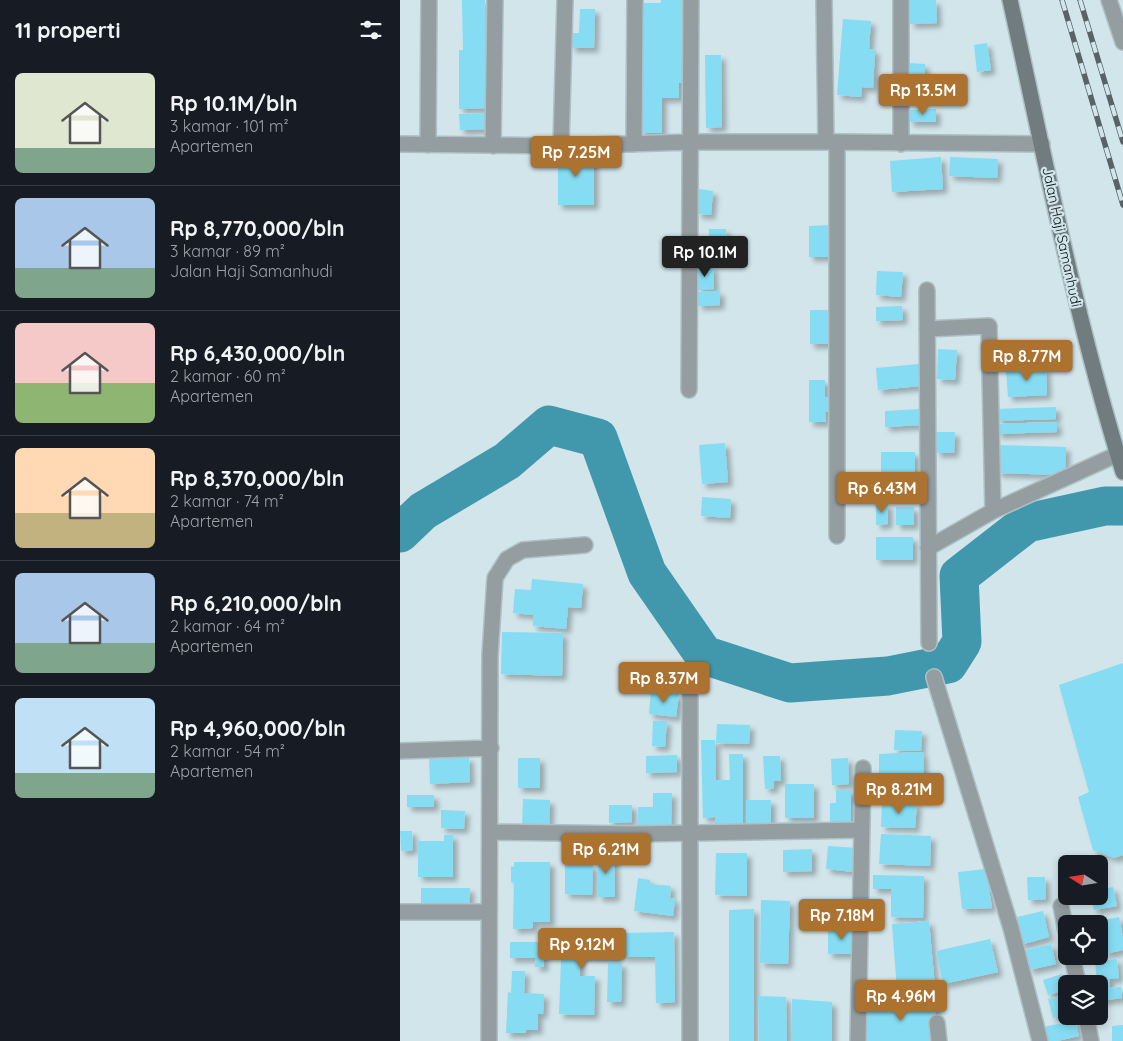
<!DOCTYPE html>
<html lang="id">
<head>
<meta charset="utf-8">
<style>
  body { margin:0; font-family:Quicksand,sans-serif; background:#20242c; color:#f1f3f6; height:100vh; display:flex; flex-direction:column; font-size:19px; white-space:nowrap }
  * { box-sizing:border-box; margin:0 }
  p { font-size:16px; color:#9ea1a6 }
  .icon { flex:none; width:28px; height:28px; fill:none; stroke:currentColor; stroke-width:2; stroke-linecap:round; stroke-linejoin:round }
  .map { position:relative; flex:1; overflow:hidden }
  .drawer { display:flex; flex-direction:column; background:#171b24; width:400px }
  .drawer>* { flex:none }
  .needle { width:32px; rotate:282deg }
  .fabs { position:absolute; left:658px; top:855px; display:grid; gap:10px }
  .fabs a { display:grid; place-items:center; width:50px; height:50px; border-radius:8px; background:#171b24; box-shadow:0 2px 8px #0003; font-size:25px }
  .price { position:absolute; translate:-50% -42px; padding:0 11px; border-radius:5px; background:#ab7230; color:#fff; font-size:16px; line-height:32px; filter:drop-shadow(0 1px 2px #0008) }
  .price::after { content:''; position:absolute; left:50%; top:30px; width:15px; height:11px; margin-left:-8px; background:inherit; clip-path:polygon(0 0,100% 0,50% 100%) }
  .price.active { background:#222; color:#fff }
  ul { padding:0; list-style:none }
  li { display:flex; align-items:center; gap:15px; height:125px; padding:0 15px }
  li+li { border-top:1px solid #363941 }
  li span { display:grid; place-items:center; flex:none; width:140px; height:100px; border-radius:8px; color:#555 }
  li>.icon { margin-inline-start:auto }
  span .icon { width:60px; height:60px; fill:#fffc; stroke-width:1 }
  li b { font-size:21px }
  h2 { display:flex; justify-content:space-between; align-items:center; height:60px; padding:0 15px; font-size:21px }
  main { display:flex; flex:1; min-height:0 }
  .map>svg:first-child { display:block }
</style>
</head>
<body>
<main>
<section class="drawer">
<h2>11 properti<svg class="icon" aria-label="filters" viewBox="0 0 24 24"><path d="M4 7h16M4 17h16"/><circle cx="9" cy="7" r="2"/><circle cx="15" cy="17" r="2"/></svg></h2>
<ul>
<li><span style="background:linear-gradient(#dfe7d0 75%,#7fa58c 0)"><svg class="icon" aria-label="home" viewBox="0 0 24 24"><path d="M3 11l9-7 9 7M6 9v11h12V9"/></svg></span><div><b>Rp 10.1M/bln</b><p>3 kamar · 101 m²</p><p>Apartemen</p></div></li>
<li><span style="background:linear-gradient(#a9c7e8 70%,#7fa58c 0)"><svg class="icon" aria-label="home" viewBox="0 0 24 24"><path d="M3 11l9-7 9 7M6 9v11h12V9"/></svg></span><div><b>Rp 8,770,000/bln</b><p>3 kamar · 89 m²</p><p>Jalan Haji Samanhudi</p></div></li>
<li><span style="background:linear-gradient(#f6c9c9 60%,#8fb573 0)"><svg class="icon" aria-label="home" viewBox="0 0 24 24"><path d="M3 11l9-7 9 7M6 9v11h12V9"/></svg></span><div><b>Rp 6,430,000/bln</b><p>2 kamar · 60 m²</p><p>Apartemen</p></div></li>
<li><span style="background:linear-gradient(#ffd9b3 65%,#c2b280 0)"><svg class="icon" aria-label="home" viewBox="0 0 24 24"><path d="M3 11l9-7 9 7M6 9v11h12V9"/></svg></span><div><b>Rp 8,370,000/bln</b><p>2 kamar · 74 m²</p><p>Apartemen</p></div></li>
<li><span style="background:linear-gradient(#a9c7e8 70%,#7fa58c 0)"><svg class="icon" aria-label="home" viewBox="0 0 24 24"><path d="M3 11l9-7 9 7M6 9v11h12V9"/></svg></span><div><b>Rp 6,210,000/bln</b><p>2 kamar · 64 m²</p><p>Apartemen</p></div></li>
<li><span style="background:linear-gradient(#bfe0f5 75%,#7fa58c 0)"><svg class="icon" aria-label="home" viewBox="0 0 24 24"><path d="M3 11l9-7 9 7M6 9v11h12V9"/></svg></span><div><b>Rp 4,960,000/bln</b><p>2 kamar · 54 m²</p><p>Apartemen</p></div></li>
</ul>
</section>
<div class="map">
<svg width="723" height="1041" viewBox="0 0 723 1041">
  <defs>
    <filter id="shadow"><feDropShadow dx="4.5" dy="4.5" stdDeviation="2.5" flood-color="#0004"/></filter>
  </defs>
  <rect width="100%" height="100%" fill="#d1e5eb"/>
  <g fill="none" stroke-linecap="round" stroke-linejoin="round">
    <path stroke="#4198ad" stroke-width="39" d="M0,533L23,511L107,461L149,425L198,438L247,573L304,655L390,683L488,676L548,664L562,642L559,576L627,523L705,506H723"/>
  </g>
  <path fill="#86dcf2" filter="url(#shadow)" d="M62,0H85L86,108L59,109V50H63Z
    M261,0H282L283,83H279V98H262V133H240L239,3H261Z
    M510,0H536L537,23L510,24Z
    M180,9H195L194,48H171V33H179Z
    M443,19L471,21L469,49L475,50L473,88L462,87L461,97L437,95Z
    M587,43L591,70L577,72L574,45Z
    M305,55H321L322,127L306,128Z
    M508,63L525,64V84H507Z
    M536,109V122H509V110Z
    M88,113V129L60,130L59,114Z
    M158,150H194V205H158Z
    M541,157L543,189L492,192L490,161Z
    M550,157L598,159L597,178L549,176Z
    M299,189L313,191L311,215L297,214Z
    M432,225L431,257H409V226Z
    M309,229H326L327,259H309Z
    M296,266H313L314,289L297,290Z
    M477,271L503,272L501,297L476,295Z
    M320,291V305L298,306L297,292Z
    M502,306L503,320L476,321V307Z
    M410,310H431V344H410Z
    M538,349L557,350L555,380L537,379Z
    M519,364L521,386L478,390L476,368Z
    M646,368L647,395L608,397L606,370Z
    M409,380H425V397H435V412H425L426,422H409Z
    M656,407V419L597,421V409Z
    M521,409L522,425L485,427V411Z
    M657,422V432L597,434V424Z
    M536,432H555L554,453H536Z
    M325,443L328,482L302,484L299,445Z
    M598,445L666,447L665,475L597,473Z
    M481,452H515V472H481Z
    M480,476L493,477L492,493H478Z
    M302,497L331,499L330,518L301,516Z
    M476,504H488V524L476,525Z
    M496,507H514V525H496Z
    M476,537H513V560H476Z
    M132,579L183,584L181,608L168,607L166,629L133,626V615L113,613L115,589L131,590Z
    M102,632L163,633L162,676L101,674Z
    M723,663V855L714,858L693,850L678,797L689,792L659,685Z
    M251,691L279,694L276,717L249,714Z
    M253,721H267L265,747L252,746Z
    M317,724L350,725L349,744L316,743Z
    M495,730L522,731L521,751L494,750Z
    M301,740H315L316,780H330L329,754H343V825L315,826V817L303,818Z
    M523,752L524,776L479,777V754Z
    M277,755V772L246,773V756Z
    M363,756H380L381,781H374V788L365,789Z
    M69,757L70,782L30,784L29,759Z
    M118,758H140V788H118Z
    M448,758L449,784L432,785L431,759Z
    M528,778L529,799L482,800L481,780Z
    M385,784H414V818H385Z
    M436,790H451V822H430V803H436Z
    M253,793H272L271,828L237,826L238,807H253Z
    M7,795H34V807H7Z
    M123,799L150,800L149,829H122Z
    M346,800H371V823H346Z
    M482,802L517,803L515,828L481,827Z
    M209,805H232V822L209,823Z
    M41,810L65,811L64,829L41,828Z
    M0,831H12L13,850L1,851Z
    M481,834L531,836L530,866L479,864Z
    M44,835H53V877H18V841H44Z
    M428,846L456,848L454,872L426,869Z
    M412,849V871L383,872V850Z
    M198,852H214L215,897H198Z
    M316,853H347V896L315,895Z
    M169,858H177V865H193L192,895L165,894V865H169Z
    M114,862H150V922H133V928L113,929L114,883L111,882V866L114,867Z
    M586,869L592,908L562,909L558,872Z
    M473,875L524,876L523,918L491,917V889H473Z
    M627,877H645L646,899L628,900Z
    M238,878L250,880V884L271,886L270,898L275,899L273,916L234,911Z
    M713,887L717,906L694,910L691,896H699V890Z
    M21,888H70L69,908H21Z
    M361,900L390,901L388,964L360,963Z
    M354,909V1041H329V910Z
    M643,911L649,937L620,945L613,918Z
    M719,917L723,938V950L705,954L698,921Z
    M529,921L535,987L497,990L492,924Z
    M455,927V954H428V928Z
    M274,932L275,1002L256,1003L255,957H222V933Z
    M162,933L218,935L217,958L180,956V976H195L194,1015L159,1014Z
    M590,939L598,972L543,984L536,951Z
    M110,942H144V967H135L136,958H110Z
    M651,944L656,964L629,970L625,950Z
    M717,959L719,978L709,979L710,988L721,987L722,998L699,1001V984H697L695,961Z
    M208,963H222L221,1002H207Z
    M112,971H125L124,993L144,994L143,1014H138V1030H126V1033H106L108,992L111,993Z
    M662,974L666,990L648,995L643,980Z
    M666,995V1014L653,1018L648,999Z
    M358,996L386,997L387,1041H359Z
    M392,999L432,1002V1041H391Z
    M535,1002L537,1041H466V1005Z
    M675,1020L679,1036L657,1041H647L644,1027Z
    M723,1025V1041H712V1026Z"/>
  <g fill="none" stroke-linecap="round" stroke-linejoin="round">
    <defs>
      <path id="street" d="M424,0L426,142
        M709,0L723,42
        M437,142V536
        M0,144L161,146L290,142H437L642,144
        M234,144L235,0
        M501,144V0
        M28,145L29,0
        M93,146L95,0
        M161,146L165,0
        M527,290L529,643
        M527,329L589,326L593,511
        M289,390L291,0
        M528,548L593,511L718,454
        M534,677L611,928L640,1041
        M0,751L91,748
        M91,832L236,834L461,830
        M661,906L666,931
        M0,912H89
        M672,956L678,984
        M686,1016L691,1041
        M537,1023L539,1041
        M89,1041L90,655L95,578L107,559L123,550L185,545
        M290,1041V673
        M458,1041L463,768"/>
      <path id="secondary" d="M610,0C645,158 675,317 723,472"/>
    </defs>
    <use href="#street" stroke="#aec0c5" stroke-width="18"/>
    <use href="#secondary" stroke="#aec0c5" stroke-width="18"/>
    <use href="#street" stroke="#949d9f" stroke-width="15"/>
    <use href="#secondary" stroke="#707c7f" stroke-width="15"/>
    <defs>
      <path id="rail" d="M662,0L723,205
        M680,0L723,142"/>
    </defs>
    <use href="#rail" stroke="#576367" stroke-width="5.5"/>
    <use href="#rail" stroke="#d1e5eb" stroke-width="4" stroke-dasharray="11" stroke-linecap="butt"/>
  </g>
  <g text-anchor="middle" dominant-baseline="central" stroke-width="4.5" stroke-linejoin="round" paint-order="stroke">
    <g font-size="14" fill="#0f1618" stroke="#d1e5eb">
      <text transform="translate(662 237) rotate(78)">Jalan Haji Samanhudi</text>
    </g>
  </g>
</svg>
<div class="fabs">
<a><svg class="needle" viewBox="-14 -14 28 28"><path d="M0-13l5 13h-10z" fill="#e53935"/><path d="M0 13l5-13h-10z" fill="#9ea1a6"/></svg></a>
<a><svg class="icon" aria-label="locate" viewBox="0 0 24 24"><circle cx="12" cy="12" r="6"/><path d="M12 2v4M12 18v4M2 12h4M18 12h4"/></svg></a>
<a><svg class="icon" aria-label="layers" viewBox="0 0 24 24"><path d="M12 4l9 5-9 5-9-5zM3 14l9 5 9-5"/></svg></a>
</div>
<b class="price" style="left:523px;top:116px">Rp 13.5M</b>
<b class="price" style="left:176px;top:178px">Rp 7.25M</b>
<b class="price active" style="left:305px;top:278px">Rp 10.1M</b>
<b class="price" style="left:627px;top:382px">Rp 8.77M</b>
<b class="price" style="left:482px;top:514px">Rp 6.43M</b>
<b class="price" style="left:264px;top:704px">Rp 8.37M</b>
<b class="price" style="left:499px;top:815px">Rp 8.21M</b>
<b class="price" style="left:206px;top:875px">Rp 6.21M</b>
<b class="price" style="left:442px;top:941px">Rp 7.18M</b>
<b class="price" style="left:182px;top:970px">Rp 9.12M</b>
<b class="price" style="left:501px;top:1022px">Rp 4.96M</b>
</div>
</main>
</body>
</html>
